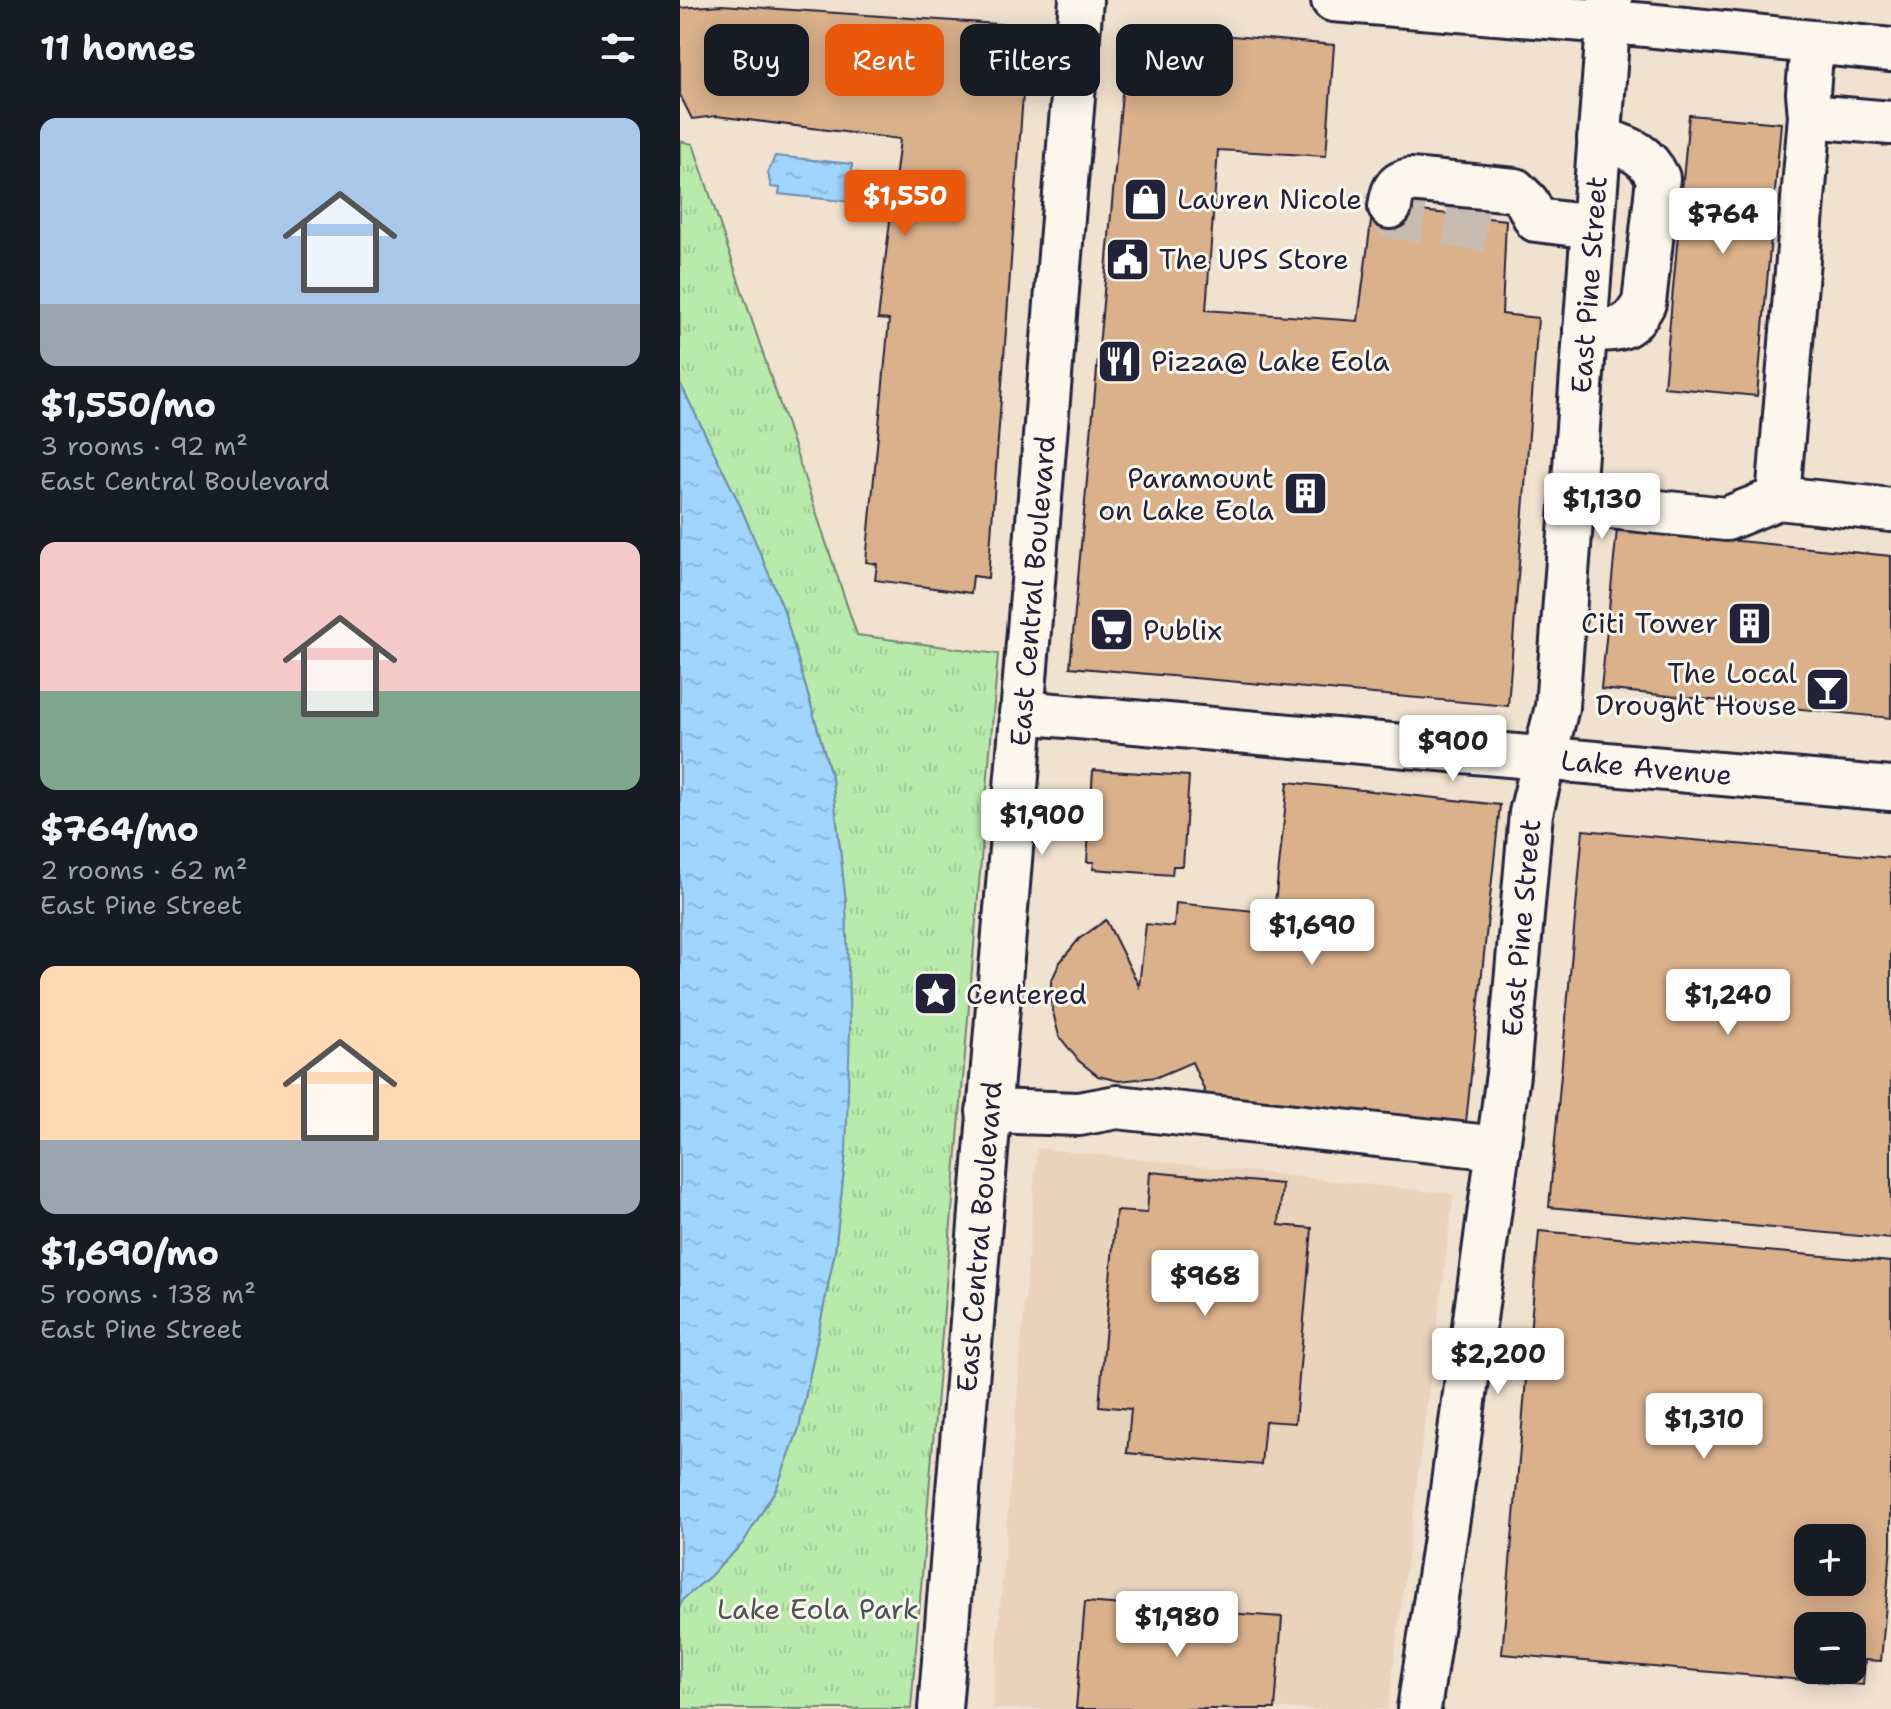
<!DOCTYPE html>
<html lang="en">
<head>
<meta charset="utf-8">
<style>
  body { margin:0; font-family:"Shantell Sans",sans-serif; background:#20242c; color:#f1f3f6; height:100vh; display:flex; flex-direction:column; font-size:30px; white-space:nowrap }
  * { box-sizing:border-box; margin:0 }
  p { font-size:26px; color:#9ea1a6 }
  .icon { flex:none; width:44px; height:44px; fill:none; stroke:currentColor; stroke-width:2; stroke-linecap:round; stroke-linejoin:round }
  .map { position:relative; flex:1; overflow:hidden }
  .panel { display:flex; flex-direction:column; background:#171b24; width:680px }
  .panel>* { flex:none }
  .banner { position:absolute; left:24px; top:24px; width:760px; height:72px; display:flex; gap:16px }
  .buttons { position:absolute; left:1114px; top:1524px; display:grid; gap:16px }
  .buttons a { display:grid; place-items:center; width:72px; height:72px; border-radius:16px; background:#171b24; box-shadow:0 4px 20px #0003; font-size:40px }
  .price { position:absolute; translate:-50% -68px; padding:0 18px; border-radius:8px; background:#fff; color:#222; font-size:26px; line-height:52px; filter:drop-shadow(0 2px 4px #0008) }
  .price::after { content:''; position:absolute; left:50%; top:48px; width:24px; height:18px; margin-left:-12px; background:inherit; clip-path:polygon(0 0,100% 0,50% 100%) }
  .price.selected { background:#ea580c; color:#fff }
  ul { padding:0; list-style:none }
  li { display:grid; align-content:center; gap:16px; height:424px; padding:0 40px }
  li span { display:grid; place-items:center; height:248px; border-radius:16px; color:#555 }
  li>.icon { margin-inline-start:auto }
  span .icon { width:144px; height:144px; fill:#fffc; stroke-width:1 }
  li b { font-size:34px }
  h2 { display:flex; justify-content:space-between; align-items:center; height:96px; padding:0 40px; font-size:34px }
  .chip { padding:0 28px; border-radius:16px; background:#171b24; box-shadow:0 4px 20px #0003; font-size:28px; line-height:72px }
  .chip.selected { background:#ea580c; color:#fff }
  main { display:flex; flex:1; min-height:0 }
  .map>svg:first-child { display:block }
</style>
</head>
<body>
<main>
<section class="panel">
<h2>11 homes<svg class="icon" aria-label="filters" viewBox="0 0 24 24"><path d="M4 7h16M4 17h16"/><circle cx="9" cy="7" r="2"/><circle cx="15" cy="17" r="2"/></svg></h2>
<ul>
<li><span style="background:linear-gradient(#a9c7e8 75%,#9aa5b1 0)"><svg class="icon" aria-label="home" viewBox="0 0 24 24"><path d="M3 11l9-7 9 7M6 9v11h12V9"/></svg></span><div><b>$1,550/mo</b><p>3 rooms · 92 m²</p><p>East Central Boulevard</p></div></li>
<li><span style="background:linear-gradient(#f6c9c9 60%,#7fa58c 0)"><svg class="icon" aria-label="home" viewBox="0 0 24 24"><path d="M3 11l9-7 9 7M6 9v11h12V9"/></svg></span><div><b>$764/mo</b><p>2 rooms · 62 m²</p><p>East Pine Street</p></div></li>
<li><span style="background:linear-gradient(#ffd9b3 70%,#9aa5b1 0)"><svg class="icon" aria-label="home" viewBox="0 0 24 24"><path d="M3 11l9-7 9 7M6 9v11h12V9"/></svg></span><div><b>$1,690/mo</b><p>5 rooms · 138 m²</p><p>East Pine Street</p></div></li>
</ul>
</section>
<div class="map">
<svg width="1211" height="1709" viewBox="0 0 1211 1709">
  <defs>
    <pattern id="grass-tufts" width="24" height="20" patternUnits="userSpaceOnUse" patternTransform="scale(2)"><rect width="24" height="20" fill="#b8ebab"/><path d="M3 7l-1-3M5 7V3M7 7l1-3M15 17l-1-3M17 17v-4M19 17l1-3" fill="none" stroke="#9ec994"/></pattern>
    <pattern id="water-ripples" width="26" height="14" patternUnits="userSpaceOnUse" patternTransform="scale(2)"><rect width="26" height="14" fill="#9fd5fe"/><path d="M2 4q2-2 4 0t4 0M15 11q2-2 4 0t4 0" fill="none" stroke="#89b7db"/></pattern>
  </defs>
  <rect width="100%" height="100%" fill="#f1e2cf"/>
  <filter id="ink" filterUnits="userSpaceOnUse"><feTurbulence type="fractalNoise" baseFrequency=".0125" numOctaves="2"/><feDisplacementMap in="SourceGraphic" scale="16" xChannelSelector="R" yChannelSelector="G"/><feConvolveMatrix kernelMatrix="1 2 1 2 8 2 1 2 1" color-interpolation-filters="sRGB"/></filter>
  <g filter="url(#ink)">
    <path fill="#ead3bb" d="M357,1148L774,1194L708,1709H312Z"/>
    <path fill="url(#grass-tufts)" stroke="#6d8673" stroke-width="2" d="M0,141L13,144L177,635L318,654L231,1709H0V1606L3,1599L30,1576L63,1543L97,1487L119,1428L155,1251L166,1152V903L152,778L103,608L59,503L0,383Z"/>
    <path fill="url(#water-ripples)" stroke="#6d8db0" stroke-width="2" d="M95,156L172,164V172L180,173L185,184L179,190L178,196H171V202L99,194L100,188L91,187L88,173Z
      M0,383L59,503L103,608L152,779L166,903L170,1030L166,1152L155,1251L119,1428L97,1487L63,1543L30,1576L3,1599L0,1606Z"/>
    <path fill="#dbb18c" stroke="#22223b" stroke-width="2" fill-rule="evenodd" d="M42,5L348,26L308,578L293,576L291,593L195,580L197,564L186,562L209,320L198,319L220,139L36,116L12,119L0,95V8Z
      M448,27L654,45L646,156L538,150L526,310L678,321L693,206L826,220L822,314L858,318L828,706L390,667Z
      M1009,115L1101,123L1077,396L984,387Z
      M937,529L1211,556V718L921,689Z
      M413,770L509,776L503,866H493L492,875L413,869L414,862H407Z
      M608,782L820,805L786,1122L526,1094L512,1062L477,1077L439,1081L418,1076L399,1061L379,1036L371,1004V982L380,962L399,939L426,920L459,986L466,924L494,927L496,903L594,913Z
      M903,830L1211,858V1239L869,1207Z
      M470,1172L602,1184L599,1225L632,1228L615,1423L585,1421L581,1465L447,1453L451,1409L419,1406L436,1211L467,1213Z
      M859,1231L1211,1262V1547L1201,1661L1185,1660L1183,1685L822,1654ZM1128,1538H1172V1582H1128ZM1128,1626H1172V1670H1128Z
      M405,1602L602,1617L595,1709H396Z"/>
    <g fill="none" stroke-linecap="round" stroke-linejoin="round">
      <path stroke="#c8bcb1" stroke-width="42" stroke-dasharray="42 21" stroke-linecap="butt" d="M710,207L714,218L826,233"/>
      <defs>
        <g id="minor">
          <path d="M653,0L966,25L1211,50"/>
          <path d="M1130,116L1211,123"/>
          <path d="M710,207C712,192 714,183 730,180L835,190L847,202L856,220L913,227"/>
          <path d="M905,330C937,329 948,333 964,303L978,178C964,150 947,148 919,138"/>
          <path d="M1098,498L1130,116L1128,93L1132,42"/>
          <path d="M892,503L1046,519L1098,498L1211,510"/>
          <path id="s1" d="M341,712L1211,789"/>
          <path d="M308,1111L399,1114L437,1107L818,1148"/>
          <path id="s2" d="M260,1709L401,0"/>
          <path id="s3" d="M739,1709L770,1505L828,1074L851,813L877,707L930,0"/>
        </g>
      </defs>
      <use href="#minor" stroke="#22223b" stroke-width="48"/>
      <use href="#minor" stroke="#fbf7ec" stroke-width="42"/>
    </g>
  </g>
  <defs>
    <symbol id="shop-square" viewBox="-11 -11 22 22"><rect x="-9" y="-9" width="18" height="18" rx="4" fill="#22223b" stroke="#fbf7ec"/><path d="M-5-2.5h2.3a2.7 3.5 0 0 1 5.4 0H5L5.5 6h-11ZM-1.5-2.5h3a1.5 2.3 0 0 0-3 0Z" fill="#fff"/></symbol>
    <symbol id="civic-square" viewBox="-11 -11 22 22"><rect x="-9" y="-9" width="18" height="18" rx="4" fill="#22223b" stroke="#fbf7ec"/><path d="M-.6-6.5H3V-4.5H.6V-3L4-1V1h2V6H-6V1h2V-1L-.6-3ZM-1.2 2.5V6h2.4V2.5Z" fill="#fff"/></symbol>
    <symbol id="restaurant-square" viewBox="-11 -11 22 22"><rect x="-9" y="-9" width="18" height="18" rx="4" fill="#22223b" stroke="#fbf7ec"/><path d="M-5-6h1v4h1v-4h1v4h1v-4h1v5L-1.5 .5V6h-2V.5L-5-1ZM5-6V6H3V1.5H1.5Q1.5-4 5-6Z" fill="#fff"/></symbol>
    <symbol id="building-square" viewBox="-11 -11 22 22"><rect x="-9" y="-9" width="18" height="18" rx="4" fill="#22223b" stroke="#fbf7ec"/><path d="M-4-6H4V6H1V3H-1V6H-4ZM-2.5-4.3h1.7v1.8h-1.7ZM.8-4.3h1.7v1.8H.8ZM-2.5-1h1.7V.8h-1.7ZM.8-1h1.7V.8H.8Z" fill="#fff"/></symbol>
    <symbol id="supermarket-square" viewBox="-11 -11 22 22"><rect x="-9" y="-9" width="18" height="18" rx="4" fill="#22223b" stroke="#fbf7ec"/><path d="M-6-5.5h2.5l.6 2H6L4.5 2H-2.5L-4.4-4H-6ZM-1.5 3.2a1.3 1.3 0 1 0 .1 0ZM3 3.2a1.3 1.3 0 1 0 .1 0Z" fill="#fff"/></symbol>
    <symbol id="bar-square" viewBox="-11 -11 22 22"><rect x="-9" y="-9" width="18" height="18" rx="4" fill="#22223b" stroke="#fbf7ec"/><path d="M-6-5H6L.8 .8V4.5H3.5V6h-7V4.5H-.8V.8Z" fill="#fff"/></symbol>
    <symbol id="sight-square" viewBox="-11 -11 22 22"><rect x="-9" y="-9" width="18" height="18" rx="4" fill="#22223b" stroke="#fbf7ec"/><path d="M0-6L1.8-2.2L6-1.7L2.9 1.2L3.7 5.4L0 3.3L-3.7 5.4L-2.9 1.2L-6-1.7L-1.8-2.2Z" fill="#fff"/></symbol>
  </defs>
  <g fill-rule="evenodd">
    <use href="#shop-square" x="440" y="174" width="51" height="51"/>
    <use href="#civic-square" x="422" y="234" width="51" height="51"/>
    <use href="#restaurant-square" x="414" y="336" width="51" height="51"/>
    <use href="#building-square" x="600" y="468" width="51" height="51"/>
    <use href="#building-square" x="1044" y="598" width="51" height="51"/>
    <use href="#supermarket-square" x="406" y="604" width="51" height="51"/>
    <use href="#bar-square" x="1122" y="664" width="51" height="51"/>
    <use href="#sight-square" x="230" y="968" width="51" height="51"/>
  </g>
  <g text-anchor="middle" dominant-baseline="central" stroke-width="6" stroke-linejoin="round" paint-order="stroke">
    <g font-size="28" fill="#22223b" stroke="#fbf7ec" text-anchor="start">
      <text x="497" y="199">Lauren Nicole</text>
      <text x="479" y="259">The UPS Store</text>
      <text x="471" y="361">Pizza@ Lake Eola</text>
      <text x="594" y="478" text-anchor="end">Paramount<tspan x="594" dy="32">on Lake Eola</tspan></text>
      <text x="1038" y="623" text-anchor="end">Citi Tower</text>
      <text x="463" y="630">Publix</text>
      <text x="1117" y="673" text-anchor="end">The Local<tspan x="1117" dy="32">Drought House</tspan></text>
      <text x="286" y="994">Centered</text>
    </g>
    <g font-size="28" fill="#22223b" stroke="#fbf7ec">
      <text stroke="none"><textPath href="#s3" startOffset="1436">East Pine Street</textPath></text>
      <text stroke="none"><textPath href="#s2" startOffset="1122">East Central Boulevard</textPath></text>
      <text stroke="none"><textPath href="#s1" startOffset="628">Lake Avenue</textPath></text>
      <text stroke="none"><textPath href="#s3" startOffset="788">East Pine Street</textPath></text>
      <text stroke="none"><textPath href="#s2" startOffset="474">East Central Boulevard</textPath></text>
    </g>
    <g font-size="28" fill="#485457" stroke="#fbf7ec">
      <text x="138" y="1609">Lake Eola Park</text>
    </g>
  </g>
</svg>
<div class="buttons">
<a>+</a>
<a>−</a>
</div>
<b class="price selected" style="left:225px;top:238px">$1,550</b>
<b class="price" style="left:1043px;top:256px">$764</b>
<b class="price" style="left:922px;top:541px">$1,130</b>
<b class="price" style="left:773px;top:783px">$900</b>
<b class="price" style="left:362px;top:857px">$1,900</b>
<b class="price" style="left:632px;top:967px">$1,690</b>
<b class="price" style="left:1048px;top:1037px">$1,240</b>
<b class="price" style="left:525px;top:1318px">$968</b>
<b class="price" style="left:818px;top:1396px">$2,200</b>
<b class="price" style="left:1024px;top:1461px">$1,310</b>
<b class="price" style="left:497px;top:1659px">$1,980</b>
<div class="banner">
<a class="chip">Buy</a>
<a class="chip selected">Rent</a>
<a class="chip">Filters</a>
<a class="chip">New</a>
</div>
</div>
</main>
</body>
</html>
